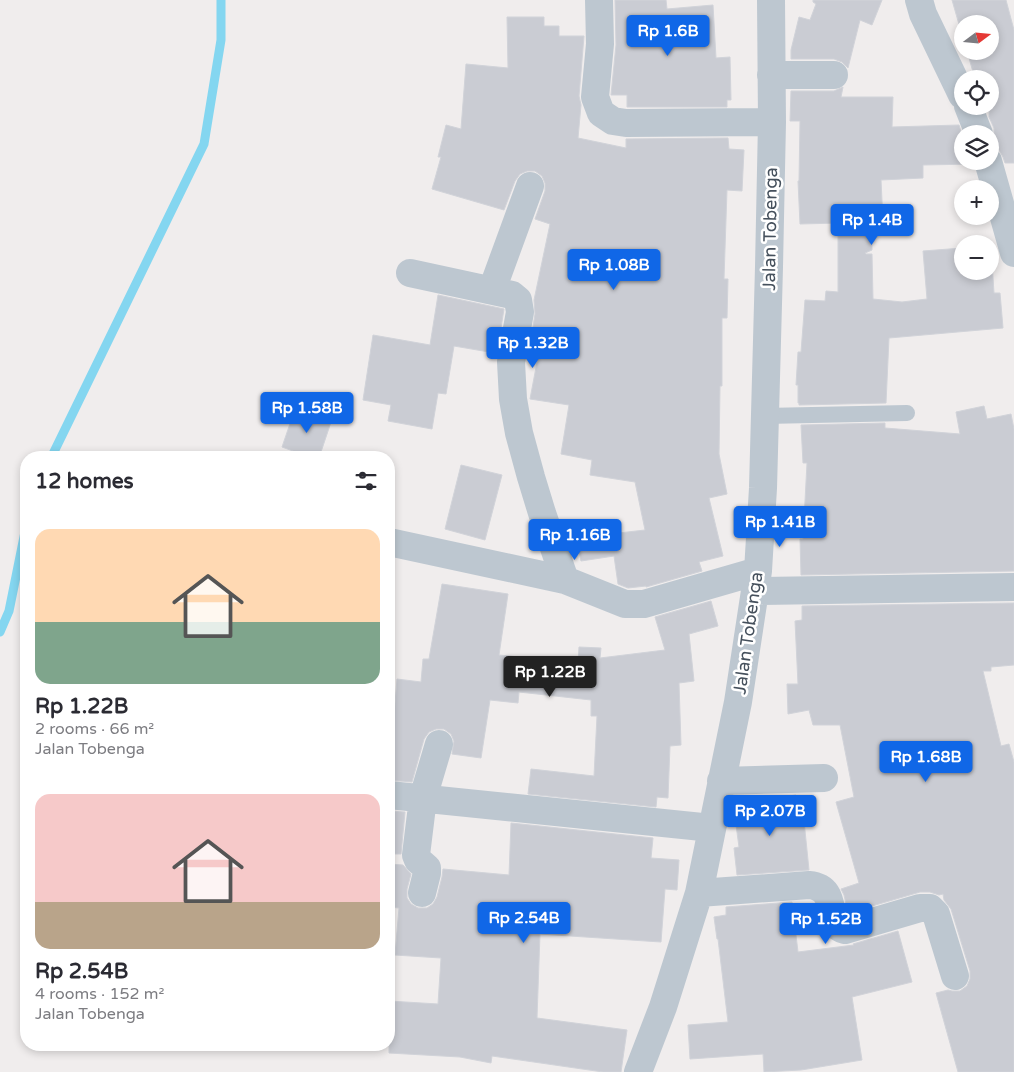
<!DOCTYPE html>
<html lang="en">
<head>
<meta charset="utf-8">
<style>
  body { margin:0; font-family:"Varela Round",sans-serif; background:#f7f7f7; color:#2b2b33; height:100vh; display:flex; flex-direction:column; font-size:19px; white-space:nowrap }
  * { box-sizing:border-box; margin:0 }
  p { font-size:16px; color:#7c7c81 }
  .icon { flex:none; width:28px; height:28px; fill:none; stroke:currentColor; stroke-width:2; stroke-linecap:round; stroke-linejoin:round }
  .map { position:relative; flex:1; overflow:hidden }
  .drawer { position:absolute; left:20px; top:451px; width:375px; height:600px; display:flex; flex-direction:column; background:#fff; border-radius:20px; box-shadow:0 2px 8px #0003 }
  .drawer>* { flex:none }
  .needle { width:32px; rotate:74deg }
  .buttons { position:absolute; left:954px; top:15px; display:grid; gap:10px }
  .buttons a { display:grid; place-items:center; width:45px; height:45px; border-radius:50%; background:#fff; box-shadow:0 2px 8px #0003; font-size:25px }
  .price { position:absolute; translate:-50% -42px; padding:0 11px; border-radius:5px; background:#1067e7; color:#fff; font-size:16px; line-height:32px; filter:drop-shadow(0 1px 2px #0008) }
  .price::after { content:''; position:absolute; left:50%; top:30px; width:15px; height:11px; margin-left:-8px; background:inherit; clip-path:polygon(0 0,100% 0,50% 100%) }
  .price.selected { background:#222; color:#fff }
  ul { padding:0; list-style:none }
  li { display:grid; align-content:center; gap:10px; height:265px; padding:0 15px }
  li span { display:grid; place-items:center; height:155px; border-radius:15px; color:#555 }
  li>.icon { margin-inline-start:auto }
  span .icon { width:90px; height:90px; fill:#fffc; stroke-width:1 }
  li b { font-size:21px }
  h2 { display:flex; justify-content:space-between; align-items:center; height:60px; padding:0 15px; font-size:21px }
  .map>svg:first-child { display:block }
</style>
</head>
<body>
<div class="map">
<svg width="1014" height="1072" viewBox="0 0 1014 1072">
  <rect width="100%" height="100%" fill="#f0eded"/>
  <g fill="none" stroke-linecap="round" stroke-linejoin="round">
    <path stroke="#84d6f0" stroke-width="9" d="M51,458L204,144L221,40V0
      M0,632L9,611L26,527"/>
  </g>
  <path fill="#caccd3" stroke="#d1d3d9" d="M615,0H666L667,9L713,5L716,58L730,57L731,100H727V107H627V95H611L616,45Z
    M813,0H882L872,25L860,20L848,68L842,62L834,59H791V50L799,17L810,20L816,4L813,2Z
    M952,0H1006L1014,30V163H1005L1003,157L999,150L990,146L994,136V128L989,117L990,79H975L967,51H990V24H962V35Z
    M507,17H544V26H559V36H584L579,96L581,105L578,138L626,148V139L728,138L729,149L744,150L742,191L727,190L724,279H728L727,318H722V386H720L719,454L727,494L709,498L723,556L699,562L702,571L646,587V586L628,588L618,584L614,556L581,561L575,530L600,526L601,535L645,530L635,482L590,475L592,460L561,454L569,405L530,399L541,341L531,339L535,314L534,300L550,224L535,219L545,191V183L542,176L535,171H527L520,174L515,181L504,210L432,189L441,157H438L446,125L461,129L466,64L508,68Z
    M843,87L841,97H893L892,127L959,125L962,135V161H973V164L923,165V178L881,180L883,222H872V250L865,253L866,254H872L873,299L902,302L927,299L923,251L962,248V271H990L991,246L994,293H1000L1003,328L889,338L886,403L799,405V403H798V385H796L798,352H801L805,300L825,301L826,291L838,292V223L800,224L798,181H799L800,121H790L791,91H834Z
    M438,295L504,309L500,334L492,333L489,352L454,346L446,394L438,393L432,429L388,421L391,405L363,400L373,335L430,345Z
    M984,406L987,419L1011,414L1014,429V571L801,575L800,539H803L807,463H803L801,425L885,423V428L960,434L956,412Z
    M295,409L331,422L319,458H312L282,447Z
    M461,465L502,475L485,540L445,529Z
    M442,584L508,594L499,655L578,663L579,647L601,648L600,658L665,650L655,617L711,601L718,626L689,634L694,681L679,683L681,745L670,746L668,798L657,797L656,807L528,794L531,769L594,776L597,716H591V700L519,692L518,703L490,700L481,758L452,754L454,741L451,734L444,729H436L429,732L424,739L412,782L389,780V715L394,716L397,679L421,682L423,659H429Z
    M1014,603V665L991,667V671H983L1001,746L1009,744L1014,762V1072H958L936,993L948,990L952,991H960L967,986L970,979V971L951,909L944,900L943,894L939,895L930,892H920L848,913L844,895L841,889L859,883L836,802L854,797L840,725H813L809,710L788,714L787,684H798L795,621L802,620V606Z
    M796,795L798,813L803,811L809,870L737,875L734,848L739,847L733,803Z
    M389,811L405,812L401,854H389Z
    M511,823L653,838L651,858L679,860L677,890L665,889L661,942L540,934L537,1018L627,1030L621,1072H603L492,1056L491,1063L460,1057L389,1053V1001L438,1004L441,958L395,955L399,908L389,907V864L403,865L411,874L407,889V898L411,904L418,908H427L433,904L437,897L442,877L443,869L509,875Z
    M792,902L798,952L854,945L853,944L898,931L912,982L852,997L862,1060L801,1070L764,1072L763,1054L690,1059L688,1025L728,1022L718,939H717L714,917L726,915V907Z"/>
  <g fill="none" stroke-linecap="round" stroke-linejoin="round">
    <path stroke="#bdc7d0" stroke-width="16" d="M765,416L907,413"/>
    <path stroke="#bdc7d0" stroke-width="28" d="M599,0L600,44L595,97L601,113L613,121L626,123L772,122
      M919,0L923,14L962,95
      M771,75H834
      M968,106L979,134
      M988,161L1014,253
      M410,273L512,295L518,300L520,312L511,362L513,399L519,433L531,477L542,513L565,580
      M492,290L530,186
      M389,542L565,580L625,604H644L758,571
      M755,591L1014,587
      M721,781L824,778
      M389,795L712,828
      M422,893L427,873V868L418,860L416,855L423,798L439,744
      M699,893L809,885C842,888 822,925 845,930L920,908H930L936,914L955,976
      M638,1072L663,1007L699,893L738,702L758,571L763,488L769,267L772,122L771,0"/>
  </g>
  <g text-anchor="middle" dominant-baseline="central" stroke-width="5" stroke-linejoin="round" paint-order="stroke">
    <g font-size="18" fill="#45505c" stroke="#fff">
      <text transform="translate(770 229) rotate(-89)">Jalan Tobenga</text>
      <text transform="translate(748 633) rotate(-82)">Jalan Tobenga</text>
    </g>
  </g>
</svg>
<div class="buttons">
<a><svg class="needle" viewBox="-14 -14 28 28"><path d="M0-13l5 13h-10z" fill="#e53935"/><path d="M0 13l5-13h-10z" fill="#7c7c81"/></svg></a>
<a><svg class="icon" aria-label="locate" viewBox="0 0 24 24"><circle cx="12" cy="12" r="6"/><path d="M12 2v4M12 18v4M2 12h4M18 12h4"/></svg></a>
<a><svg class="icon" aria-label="layers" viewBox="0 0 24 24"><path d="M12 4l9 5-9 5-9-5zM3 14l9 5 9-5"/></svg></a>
<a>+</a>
<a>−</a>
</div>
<b class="price" style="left:668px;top:57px">Rp 1.6B</b>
<b class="price" style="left:872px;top:246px">Rp 1.4B</b>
<b class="price" style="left:614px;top:291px">Rp 1.08B</b>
<b class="price" style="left:533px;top:369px">Rp 1.32B</b>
<b class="price" style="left:307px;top:434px">Rp 1.58B</b>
<b class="price" style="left:780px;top:548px">Rp 1.41B</b>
<b class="price" style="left:575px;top:561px">Rp 1.16B</b>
<b class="price selected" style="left:550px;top:698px">Rp 1.22B</b>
<b class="price" style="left:926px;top:783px">Rp 1.68B</b>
<b class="price" style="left:770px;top:837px">Rp 2.07B</b>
<b class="price" style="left:524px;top:944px">Rp 2.54B</b>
<b class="price" style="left:826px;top:945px">Rp 1.52B</b>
<section class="drawer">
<h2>12 homes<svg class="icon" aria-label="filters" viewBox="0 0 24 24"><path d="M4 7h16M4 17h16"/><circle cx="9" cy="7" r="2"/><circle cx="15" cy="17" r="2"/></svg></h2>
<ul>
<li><span style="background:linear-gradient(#ffd9b3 60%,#7fa58c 0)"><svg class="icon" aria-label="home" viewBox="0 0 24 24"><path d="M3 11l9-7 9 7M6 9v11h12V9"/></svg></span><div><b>Rp 1.22B</b><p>2 rooms · 66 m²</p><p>Jalan Tobenga</p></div></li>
<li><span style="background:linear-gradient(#f6c9c9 70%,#b9a48a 0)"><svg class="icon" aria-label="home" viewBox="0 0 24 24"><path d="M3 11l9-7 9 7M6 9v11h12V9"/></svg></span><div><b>Rp 2.54B</b><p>4 rooms · 152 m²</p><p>Jalan Tobenga</p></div></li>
</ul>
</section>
</div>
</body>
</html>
